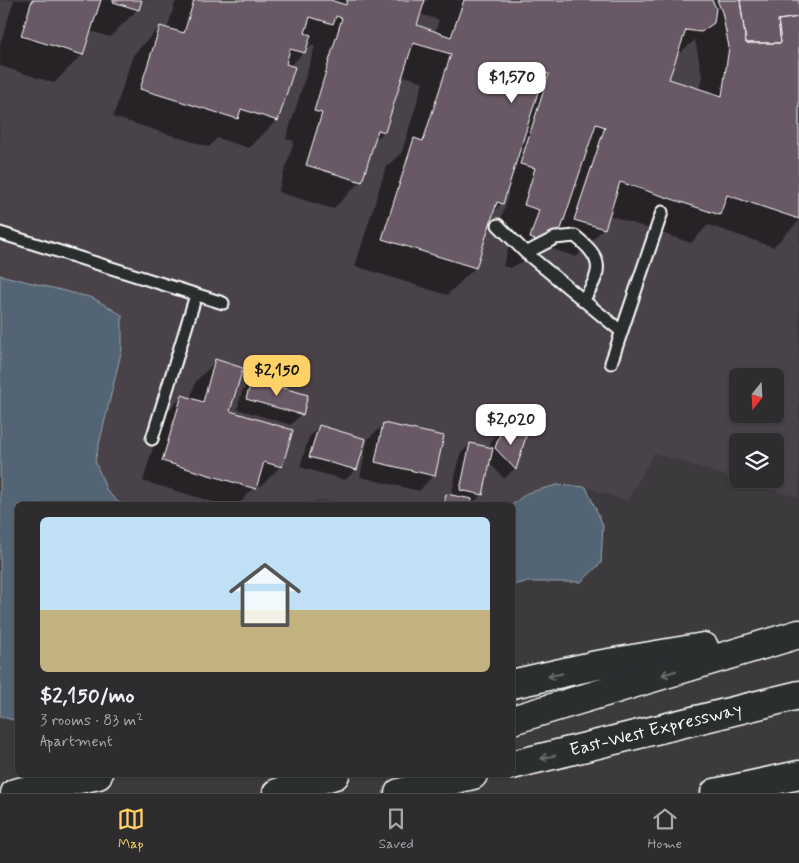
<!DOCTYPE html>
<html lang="en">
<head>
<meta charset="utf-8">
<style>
  body { margin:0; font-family:Mynerve,sans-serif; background:#363436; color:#f1f3f6; height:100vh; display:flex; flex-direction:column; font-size:19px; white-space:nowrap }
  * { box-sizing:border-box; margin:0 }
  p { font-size:16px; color:#a7a7aa }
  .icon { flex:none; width:28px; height:28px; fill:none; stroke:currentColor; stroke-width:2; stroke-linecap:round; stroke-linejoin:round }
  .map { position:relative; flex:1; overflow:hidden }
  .side { position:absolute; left:15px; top:502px; width:500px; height:275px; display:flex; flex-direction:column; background:#2e2c2e; border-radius:8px; box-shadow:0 1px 4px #0004,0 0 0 1px #49484a }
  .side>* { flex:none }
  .needle { width:32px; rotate:198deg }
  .buttons { position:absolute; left:729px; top:368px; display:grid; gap:10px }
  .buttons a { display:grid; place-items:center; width:55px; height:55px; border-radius:8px; background:#2e2c2e; box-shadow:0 1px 4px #0004,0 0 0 1px #49484a; font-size:25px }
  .price { position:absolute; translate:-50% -42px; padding:0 11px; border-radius:10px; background:#fff; color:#222; font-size:16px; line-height:32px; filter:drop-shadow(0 1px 2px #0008) }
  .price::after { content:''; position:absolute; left:50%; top:30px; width:15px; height:11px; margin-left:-8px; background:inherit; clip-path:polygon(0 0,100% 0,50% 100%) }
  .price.active { background:#ffd166; color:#111 }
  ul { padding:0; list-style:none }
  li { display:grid; align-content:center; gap:10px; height:265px; padding:0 25px }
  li+li { border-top:1px solid #49484a }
  li span { display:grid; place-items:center; height:155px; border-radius:8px; color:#555 }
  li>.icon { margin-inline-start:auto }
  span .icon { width:90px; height:90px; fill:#fffc; stroke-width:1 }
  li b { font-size:21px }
  .tabs { display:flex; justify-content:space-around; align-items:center; height:70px; border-top:1px solid #49484a; background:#2e2c2e; font-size:14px; color:#a7a7aa }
  .tabs a { display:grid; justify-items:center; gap:2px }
  .tabs .active { color:#ffd166 }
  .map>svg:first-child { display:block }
</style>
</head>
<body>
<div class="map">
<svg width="799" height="793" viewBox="0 0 799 793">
  <rect width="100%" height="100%" fill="#3d3a3e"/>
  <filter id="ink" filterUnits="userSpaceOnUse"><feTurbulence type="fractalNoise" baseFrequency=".02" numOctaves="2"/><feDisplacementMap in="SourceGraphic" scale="10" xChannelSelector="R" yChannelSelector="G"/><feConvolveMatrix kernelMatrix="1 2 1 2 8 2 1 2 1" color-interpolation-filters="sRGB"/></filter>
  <g filter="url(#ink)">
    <path fill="#4a434a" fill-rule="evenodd" d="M0,0H799V498L738,479H775V441H738L737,479L654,453L627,501L586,487L557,485L527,493L512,505H349L321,500L300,505H127L118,502L107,491L95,461L122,349V315L0,275ZM738,376H775V414H738Z"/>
    <path fill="#526575" stroke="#97a3ac" d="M0,275L93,298L122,315V349L95,461L107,491L118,502L127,505H18V721H16L0,716Z
      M557,485L586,487L603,525L601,563L581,582H526L513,585L512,505L527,493Z"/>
    <path fill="#0007" fill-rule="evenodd" d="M14,0H141L138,9L110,37L90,31L82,55L54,83L0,66V44Z
      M176,0H799V221L773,247L708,225L691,243L608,215L603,229L576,257L547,247L551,238L532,257L510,268L503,266L511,238L497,233L508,196L504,195L502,203L492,213L475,268L447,295L355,266L386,167L402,152L423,82L401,75L384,132L373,142L361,181L333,209L278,192L294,141L286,139L315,46L311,45L289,67L277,120L249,148L217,138L209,147L113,117L133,55L160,27L167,29ZM420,14L439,20L435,33L415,26ZM695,40L702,76L699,90L667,80L675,57Z
      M216,361L228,412L281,466L261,486L256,485L238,505H223L143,481L162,417L182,397L190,399L196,381Z
      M252,380L301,414L291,425L237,409L242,391Z
      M384,424L434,475L419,491L360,477L368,439Z
      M319,427L365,440L356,470L345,480L300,467L309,437Z
      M502,429L525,437L514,469L504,479L489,462L482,494L472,504L437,505L447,495L451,496L460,454L470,444L489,448L492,440Z"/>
    <path fill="#695965" stroke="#fff" d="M32,0H101L83,55L21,36Z
      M113,0H142L139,10L113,2Z
      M194,0H330L346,5L347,0H425L417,25L451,37L464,0H712L716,8L714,23L701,32L686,30L669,79L722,96L729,47L722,12L717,0H740L746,43H781L778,20L799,17V219L727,195L720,215L620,182L605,229L574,220L605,127L596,124L561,229L538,241L530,238L539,210L524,205L535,168L520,164L549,74L544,73L503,204L497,202L476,268L382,239L414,138L423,141L451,54L413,43L385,132L378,130L362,182L306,165L322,113L314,111L342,18L336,16L333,24L310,17L305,33L311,35L305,53L290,49L286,64L295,67L278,121L241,109L238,119L140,89L160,26L184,33Z
      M740,0H799V17L778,20L781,43H746Z
      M215,359L243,368L230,411L293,430L282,467L264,462L256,489L162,461L182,395L203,402Z
      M252,379L308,395L303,415L246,399Z
      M383,423L444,436L435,476L375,462Z
      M319,425L366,439L357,470L309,457Z
      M502,428L526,436L516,470L495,448Z
      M470,443L493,448L483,495L460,490Z
      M446,494L472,499L471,505H444Z"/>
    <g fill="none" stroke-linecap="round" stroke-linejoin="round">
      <defs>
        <path id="lane" d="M498,225L526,253L622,332
          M0,233L223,303
          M526,253L555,238L575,236C605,260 602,270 583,301
          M611,363L662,212
          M152,439L196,295"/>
        <g id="highway">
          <path d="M512,684L597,665L704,647"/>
          <path d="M512,720L799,634"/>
          <path id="s1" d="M512,765L799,695"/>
          <path d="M15,793L98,775"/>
          <path d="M277,793L335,775"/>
          <path d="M399,793L473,775"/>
          <path d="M715,793L799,775"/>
        </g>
      </defs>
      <use href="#lane" stroke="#fff" stroke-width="15"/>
      <use href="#highway" stroke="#fff" stroke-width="31"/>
      <use href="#lane" stroke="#2a2d2e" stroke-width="11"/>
      <use href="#highway" stroke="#2a2d2e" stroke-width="28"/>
    </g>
    <defs><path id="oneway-shaft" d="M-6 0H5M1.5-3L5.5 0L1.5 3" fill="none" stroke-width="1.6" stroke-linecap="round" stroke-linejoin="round" transform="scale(1.25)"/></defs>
    <g stroke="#6a6c6d">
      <use href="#oneway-shaft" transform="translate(669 673) rotate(163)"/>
      <use href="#oneway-shaft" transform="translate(555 675) rotate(168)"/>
      <use href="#oneway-shaft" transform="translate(548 757) rotate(166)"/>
    </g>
  </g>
  <g text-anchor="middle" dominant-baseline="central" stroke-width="4.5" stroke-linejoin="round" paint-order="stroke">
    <g font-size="18" fill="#fff" stroke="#2a2d2e">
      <text stroke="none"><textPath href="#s1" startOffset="148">East-West Expressway</textPath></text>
    </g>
  </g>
</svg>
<div class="buttons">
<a><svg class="needle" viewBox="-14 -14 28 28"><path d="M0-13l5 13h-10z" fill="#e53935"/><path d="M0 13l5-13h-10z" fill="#a7a7aa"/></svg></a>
<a><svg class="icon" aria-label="layers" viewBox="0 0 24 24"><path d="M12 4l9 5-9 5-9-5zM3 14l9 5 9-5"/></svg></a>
</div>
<b class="price" style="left:512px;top:104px">$1,570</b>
<b class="price active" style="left:277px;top:397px">$2,150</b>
<b class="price" style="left:511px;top:446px">$2,020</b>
<section class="side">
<ul>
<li><span style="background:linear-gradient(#bfe0f5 60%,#c2b280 0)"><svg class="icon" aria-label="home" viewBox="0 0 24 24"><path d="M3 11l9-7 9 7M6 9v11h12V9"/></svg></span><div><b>$2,150/mo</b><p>3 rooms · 83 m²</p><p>Apartment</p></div></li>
</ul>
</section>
</div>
<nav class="tabs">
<a class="active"><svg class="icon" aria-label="map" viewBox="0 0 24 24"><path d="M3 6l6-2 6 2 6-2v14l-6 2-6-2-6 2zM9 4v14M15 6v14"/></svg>Map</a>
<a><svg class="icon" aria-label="saved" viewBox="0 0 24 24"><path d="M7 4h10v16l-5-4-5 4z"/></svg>Saved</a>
<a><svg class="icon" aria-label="home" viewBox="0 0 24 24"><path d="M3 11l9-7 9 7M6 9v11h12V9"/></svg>Home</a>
</nav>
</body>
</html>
